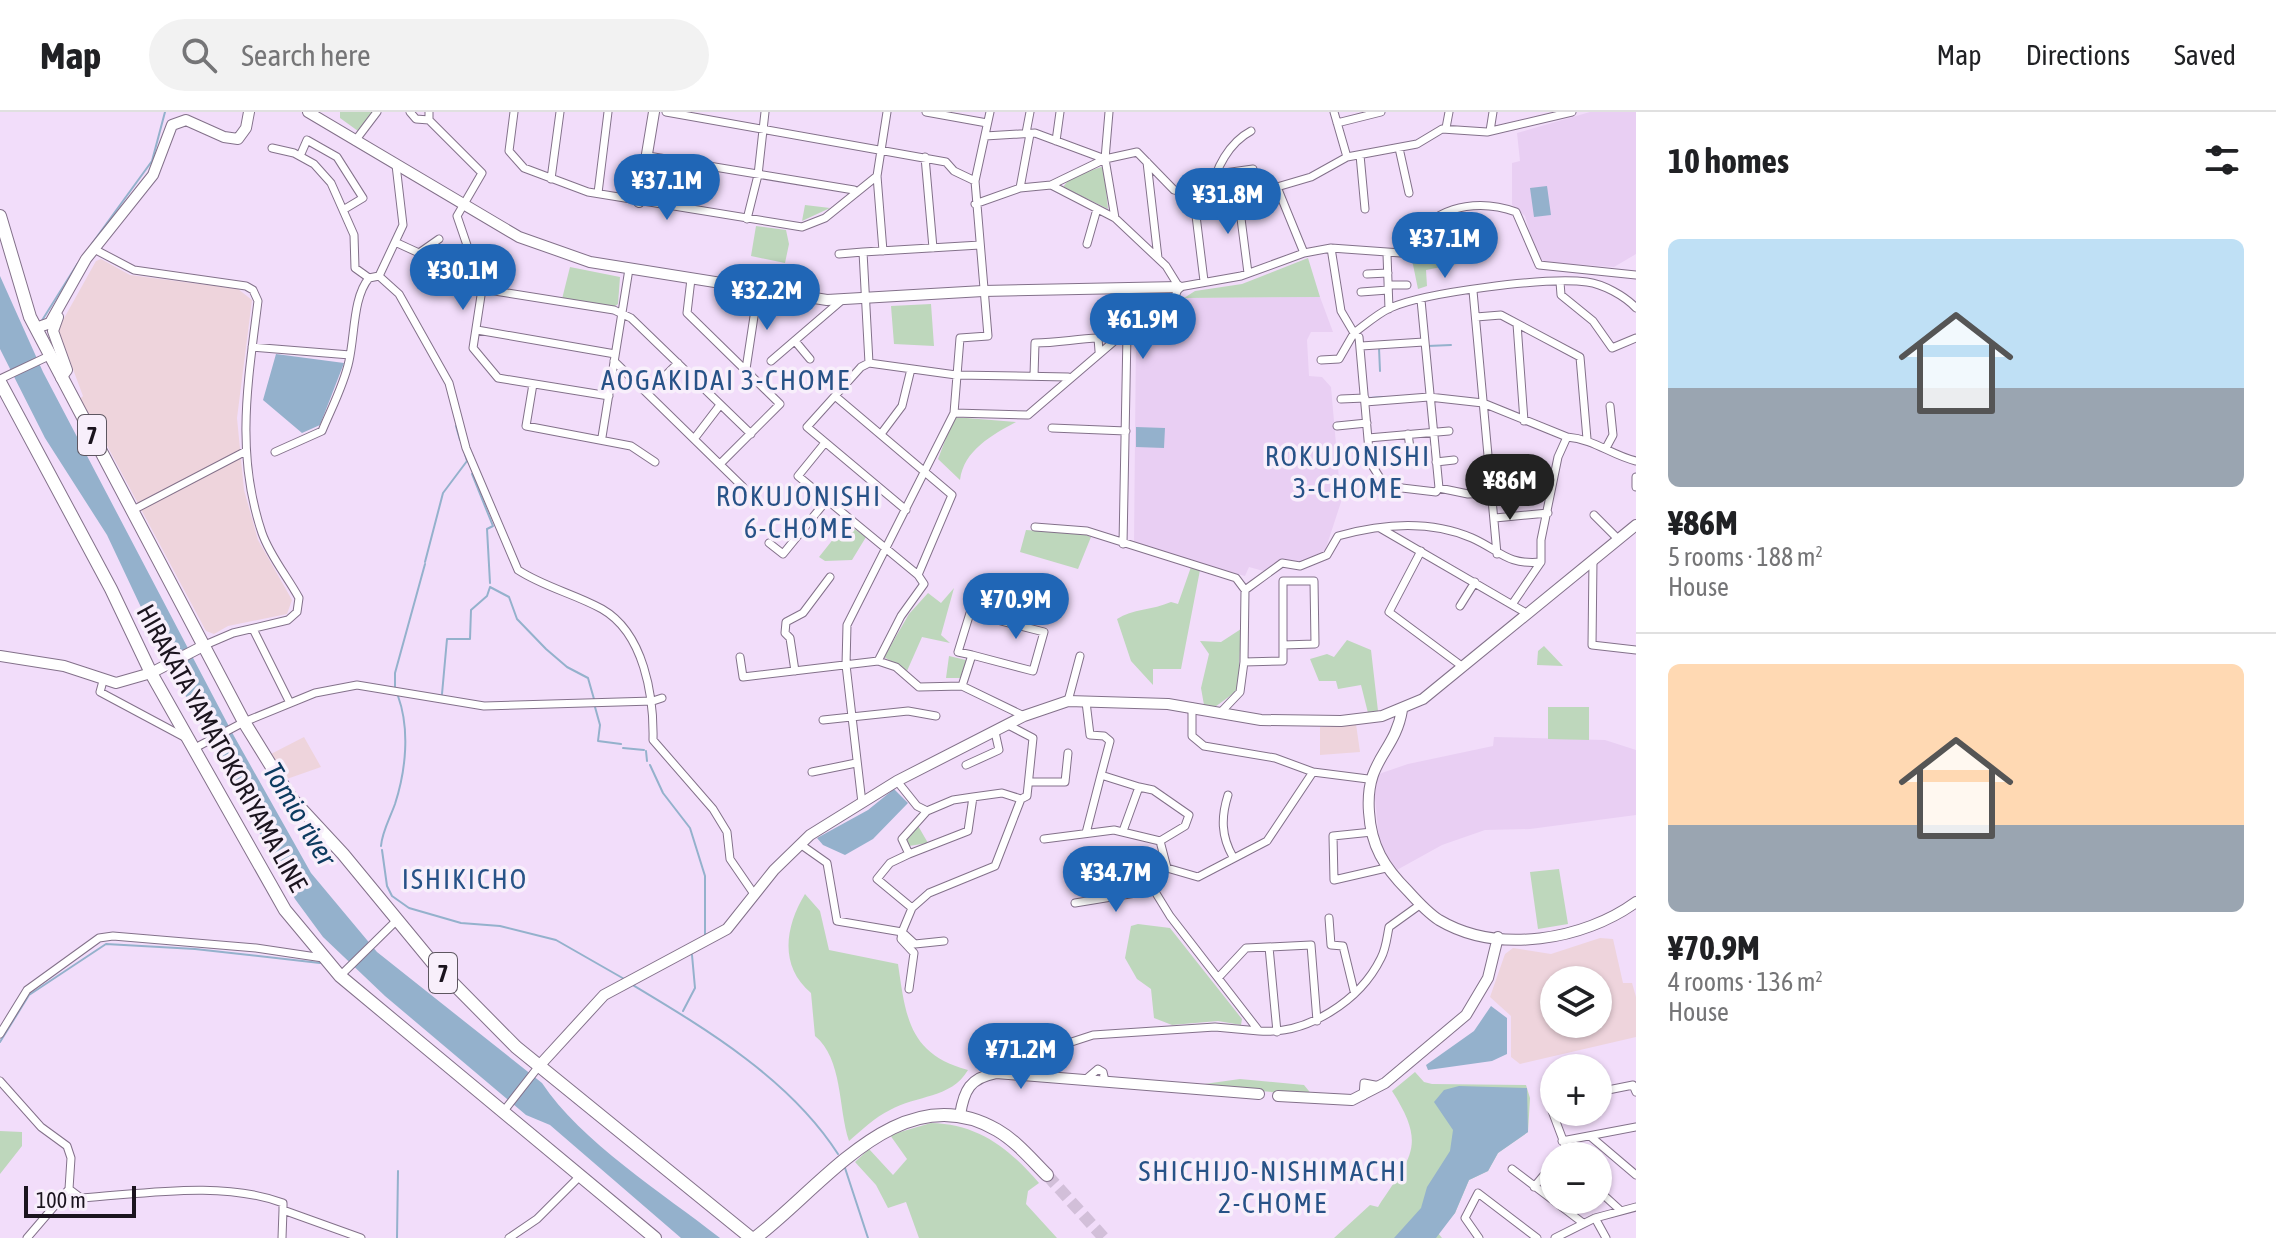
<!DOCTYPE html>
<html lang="en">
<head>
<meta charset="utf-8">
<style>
  body { margin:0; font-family:"Asap Condensed",sans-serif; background:#f2f2f2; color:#202124; height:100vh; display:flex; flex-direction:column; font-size:30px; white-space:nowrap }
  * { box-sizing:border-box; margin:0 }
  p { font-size:26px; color:#757577 }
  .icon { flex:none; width:44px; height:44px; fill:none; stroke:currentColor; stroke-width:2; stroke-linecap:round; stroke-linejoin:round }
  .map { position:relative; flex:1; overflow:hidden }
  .details { display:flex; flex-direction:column; background:#fff; width:640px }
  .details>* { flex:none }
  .fabs { position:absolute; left:1540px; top:854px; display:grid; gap:16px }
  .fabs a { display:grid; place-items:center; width:72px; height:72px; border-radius:50%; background:#fff; box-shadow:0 2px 6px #0004; font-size:40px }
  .scale { position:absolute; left:24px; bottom:20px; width:112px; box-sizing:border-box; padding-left:8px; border:4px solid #1b141e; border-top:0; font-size:22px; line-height:28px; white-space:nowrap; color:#1b141e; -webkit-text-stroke:6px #f8effb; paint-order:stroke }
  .price { position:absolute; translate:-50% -68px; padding:0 18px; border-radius:28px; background:#2066b6; color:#fff; font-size:26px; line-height:52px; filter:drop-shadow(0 2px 4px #0008) }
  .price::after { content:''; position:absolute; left:50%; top:48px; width:24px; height:18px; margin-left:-12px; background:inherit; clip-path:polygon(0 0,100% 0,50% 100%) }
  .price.active { background:#222; color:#fff }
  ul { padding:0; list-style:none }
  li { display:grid; align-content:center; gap:16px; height:424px; padding:0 32px }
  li+li { border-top:2px solid #e0e0e0 }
  li span { display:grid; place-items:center; height:248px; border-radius:12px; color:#555 }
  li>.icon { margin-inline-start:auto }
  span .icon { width:144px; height:144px; fill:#fffc; stroke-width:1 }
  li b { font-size:34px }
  h2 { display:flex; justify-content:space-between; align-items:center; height:96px; padding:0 32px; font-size:34px }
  header { display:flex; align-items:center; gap:48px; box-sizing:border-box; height:112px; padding:0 40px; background:#fff; border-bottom:2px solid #e0e0e0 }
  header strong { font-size:38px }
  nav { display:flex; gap:44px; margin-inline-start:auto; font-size:28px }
  .search { width:560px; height:72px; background:#f2f2f2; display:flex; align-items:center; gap:20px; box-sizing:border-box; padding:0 28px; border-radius:44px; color:#757577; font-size:30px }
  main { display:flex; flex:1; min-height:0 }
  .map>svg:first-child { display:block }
</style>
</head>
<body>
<header>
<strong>Map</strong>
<div class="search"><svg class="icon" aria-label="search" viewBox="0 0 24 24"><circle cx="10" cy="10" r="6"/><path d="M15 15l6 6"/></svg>Search here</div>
<nav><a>Map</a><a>Directions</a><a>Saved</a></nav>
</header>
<main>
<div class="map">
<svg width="1636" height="1126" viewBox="0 0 1636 1126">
  <rect width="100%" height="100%" fill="#f2ddfa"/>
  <path fill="#eed4dc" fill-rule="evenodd" d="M101,147L130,163L238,177L252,188L237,306L244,378L258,428L292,488L287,502L228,514L214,522L206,519L95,311H92L80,287L83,284L58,217L96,149Z
    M1356,612L1360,640L1320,643V615Z
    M304,625L321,655L284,668L269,643Z
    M1600,826L1613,827L1623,871H1632L1636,885V925L1520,952L1511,945V904L1490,885L1505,842L1513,836L1551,842ZM1598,868V912H1554V868Z"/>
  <path fill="#e9cff3" d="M1590,0H1636V142L1614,155L1543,150L1537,145L1525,104L1512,93V51L1520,49L1517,21Z
    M1320,185L1333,220H1311L1307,228L1309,264L1322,265L1331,275L1341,390L1324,442L1299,452L1284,450L1267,460L1249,455L1245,464L1134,432L1136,224L1171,211L1184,186Z
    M1494,625L1605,628L1636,638V703L1530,717L1485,718L1442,733L1395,759L1379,728L1373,664L1408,652L1493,634Z"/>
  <path fill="#bed7bc" d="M340,0H374L358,19L340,6Z
    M1101,55L1104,56L1108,97L1063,75L1070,66Z
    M805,93L830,96L802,109Z
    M1450,103L1462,151L1426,158L1427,174L1418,177L1410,138L1418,133L1425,119Z
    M756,114L786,118L789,132L785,151L751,144Z
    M1308,146L1320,185L1184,186L1195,179L1242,172Z
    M570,155L620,165L618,192L614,195L562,187Z
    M931,192L934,234L894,232L891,194Z
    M954,305L1016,310C992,323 964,338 960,368L938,347Z
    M846,411L866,425L852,448L825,449L819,445Z
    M1026,418L1083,422L1091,425L1078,457L1020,440Z
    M1191,455L1200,458L1181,557H1153V573L1131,549L1117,507C1132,497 1153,498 1171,490L1178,492Z
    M954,476L941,523L950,531L922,525L907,559L884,545L909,502L928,481L941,491Z
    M1241,517L1238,578L1215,595L1204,593L1201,576L1209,542L1200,529L1221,530Z
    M1347,528L1371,538L1378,599L1368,601L1361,573L1338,577L1336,569H1319L1310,547L1327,542L1334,545Z
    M1544,534L1563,554L1537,553L1538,539Z
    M949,544L966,548L962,566H946Z
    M1548,595H1589V628L1548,627Z
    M917,712L928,731L909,734L907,727Z
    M1559,757L1568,812L1538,817L1530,760Z
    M805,782L820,799L829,838L898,852C906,906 909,942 968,958C951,987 916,983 890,998C875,1005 862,1018 849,1029C838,996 843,947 815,924L811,881C779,854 785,815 805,782Z
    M1138,812L1170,816L1242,907L1241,913L1218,909L1172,913L1154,906L1151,877L1137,867L1125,846L1131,814Z
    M1415,960L1424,970L1432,972L1526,973L1530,986L1528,1020L1498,1041L1488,1059L1469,1068L1455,1101L1438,1121L1442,1126H1334L1370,1093L1378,1095C1410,1045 1428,1035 1392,979Z
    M1240,967L1304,973L1313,984L1197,973Z
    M931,1011C978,1012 1009,1036 1039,1071L1028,1079L1026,1092L1057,1126H919L906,1090L888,1096L876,1073L855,1050L869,1037L893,1063L907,1047L890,1023Z
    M0,1019L22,1020V1034L0,1062Z"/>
  <path fill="#94b1cc" d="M1547,74L1551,103L1534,105L1530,76Z
    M0,164L43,260L234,624L311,761L377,840L542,971C580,1029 664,1082 720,1126H681L550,1013L526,1003L385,884L323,825L295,787L163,542L107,423L45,326L0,237Z
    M276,242L344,251L320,313L302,321L263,288Z
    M1136,315L1165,316L1164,336L1136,335Z
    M894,677L908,691L873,727L845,743L823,733L817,726L868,698Z
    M1491,894L1507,906V942L1492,949L1428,958L1426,953L1474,919Z
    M1459,974L1527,976L1528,1020L1498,1041L1488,1059L1469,1068L1455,1101L1436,1126H1394L1421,1096L1427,1075L1450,1039L1453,1018L1434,990L1444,978Z"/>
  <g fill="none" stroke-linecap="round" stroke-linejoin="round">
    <path stroke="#94b1cc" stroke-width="2" d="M91,133L152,49L165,0
      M41,210L78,151
      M1428,234L1451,233
      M1379,236L1380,259
      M1369,286L1383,285
      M456,314L460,328
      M472,362L493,414L487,417L490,471
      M425,450L443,381L467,349L465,342
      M490,475L509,485L517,507L546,537L567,555L588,566L594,587
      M395,575V561L425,452
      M442,582L447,527H470L471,498L487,484L490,475
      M595,595L600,613L598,629L621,632
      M623,636L644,638
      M646,639L647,649
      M650,653L663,681L690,716L705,764V824
      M381,734C382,720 390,706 395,692C406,658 410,617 398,584
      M382,738L387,774L392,784L409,796L461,811L500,814L556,828L626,868
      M631,872C706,917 790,967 838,1042
      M683,899L695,876L692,843
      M0,930L29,883L106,832L195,837L320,851
      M845,1056L868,1126
      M397,1126L398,1059"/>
    <path stroke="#d2bfd9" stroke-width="12" stroke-dasharray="12 6" stroke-linecap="butt" d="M1047,1063L1104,1126"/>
    <defs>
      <path id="street" d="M410,0L416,7L429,8V0
        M514,0L509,39L524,56L588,80L802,115L825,106L877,64
        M666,0L946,50L954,59L975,69
        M926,0L987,11
        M1109,0L1105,47L1115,106
        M1334,0L1347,45
        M429,8L482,61L457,104L482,177L473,236L498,266L609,284
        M1337,11L1381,0
        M1446,16L1449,0
        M1490,19L1493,0
        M1026,21L1030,0
        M985,24L1035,21L1105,47L1137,40L1174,78L1182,80L1238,83L1277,75
        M355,29L377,0
        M1056,29L1060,0
        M272,36L294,41L314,52L331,71L354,123L355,156L369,166
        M1399,36L1409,81
        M1360,43L1365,97
        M300,44L307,28L337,45L363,86L343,98
        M648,44L854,78
        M925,45L933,136
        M1147,50L1158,146
        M1217,62L1253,57
        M551,67L560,0
        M1051,73L1105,47
        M1020,76L1030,22
        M1193,79L1204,169
        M598,81L608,0
        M1212,81C1214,57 1230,30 1251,19
        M1238,83L1248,161
        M747,107L758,63L765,0
        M395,130L419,141L439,127
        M1087,132L1097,97
        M1331,136L1341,199L1354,221C1365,213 1377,202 1390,196C1426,180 1547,165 1587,170C1603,172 1625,184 1636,196
        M94,137L134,158L246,174L253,178L258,189C248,270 235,341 262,421C270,444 287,464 299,486L297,500L288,508L233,521L205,533
        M883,139L877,64L887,0
        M1304,141L1277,75L1311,65L1347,45L1417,32L1442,17L1487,20L1572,0
        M839,142L863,140
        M1387,142L1389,197
        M1367,162L1388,161
        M379,164L403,113L396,53
        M691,167L687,201L780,292L721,351
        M1560,170L1561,183L1593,209L1612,236L1636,226
        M1388,173H1407
        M1179,175L1241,164L1304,141L1331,136L1401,141C1411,136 1413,124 1421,117C1447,92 1483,88 1516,100L1539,153L1636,163
        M482,177L614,198L631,206L751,322
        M1473,179L1497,442
        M1361,180L1388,178
        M1421,188L1439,376
        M1476,205L1501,203L1580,245L1587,327
        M1517,212L1524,309
        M477,218L615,242
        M795,229L810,247
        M1361,234L1424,230
        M252,235L350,243
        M1321,248L1339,247L1354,221L1359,225L1370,350L1385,374L1436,380L1439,376L1468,382L1492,381
        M614,249L743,375
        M771,249L842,188
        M869,251L956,263L1068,265
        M746,257L758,178
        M1034,264L1035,231C1057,231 1075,227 1098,226L1099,239
        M0,267L51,243
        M533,272L526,314L631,334L655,350
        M648,281L678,251
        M835,284L952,383L918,463
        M1341,287L1365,286
        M1365,290L1429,285L1483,291L1567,325
        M954,301L1028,303L1119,225L1167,203L1179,175L1166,154L1115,106L1051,73L1020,76L975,92
        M1337,314L1367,311
        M1052,316L1126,319
        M881,322L902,294L911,257
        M1408,322L1412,350
        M602,325L629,157
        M1368,326L1449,319
        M694,327L720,293
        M1606,336L1613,323L1610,294
        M275,340L322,319C331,297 344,273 349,249C355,222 353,185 369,166L379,164L399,182L449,271L466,336L518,458C544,475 575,482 602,497C644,521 654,584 653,628L713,697L727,720L730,747L754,782
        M1436,350L1454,348
        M1636,365V375
        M133,398L246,339
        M906,398L807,315L861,255L869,251L863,140L980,133
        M1594,403L1618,427
        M1495,406L1548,401
        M1035,415L1087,419L1236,466L1245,478L1244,550L1240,580L1221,600
        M1380,416L1528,502
        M769,431L783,442L826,389
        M1123,432L1127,221
        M1421,439L1389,500L1463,555
        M1593,448L1592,533L1636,538
        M1245,478L1282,451L1300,454L1327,443L1338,424C1381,412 1428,407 1472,426C1501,439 1506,453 1541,450
        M1513,491L1541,450V428L1558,345L1567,325C1594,327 1611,343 1636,349
        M1460,494L1475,470
        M253,517L290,591
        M740,545L743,565L878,549L901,504L924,472L918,463L798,364L824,332
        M878,549L896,555L919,575L962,574L1024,604
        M1244,550L1283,549V469H1314L1315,532L1283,533
        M795,559L790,526L785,521L786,510L803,501L830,465
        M103,569L100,580L186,626
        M962,574L972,543L958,540L970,501L1044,520L1033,559L972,543
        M1068,589L1080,544
        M1086,590L1090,623L1104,624L1110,629L1101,663
        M1192,595V624L1204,634L1275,646L1313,660L1368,667
        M823,608L908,599L936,604
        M1010,614L1033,626L1027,684L1021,687
        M193,637L244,610L315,581L357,573L484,594L653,589L662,586
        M966,653L999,638L995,620
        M812,660L856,651
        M897,669L917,694L927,699L902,727L909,742L890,751L877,767L912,796L929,781L995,754L1021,687L1002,681L973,685L968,719L909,742
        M1030,670H1065L1068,641
        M1139,675L1153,678L1189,703L1185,714L1160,729
        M1228,683C1221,705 1221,724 1233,745
        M862,691L846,553L847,513L954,301L960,226L988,224L975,69L990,0
        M927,699L953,688L973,685
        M1372,720L1333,724L1334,768L1386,756
        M1086,721L1101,663L1139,675L1123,719
        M1044,727L1114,718L1160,729L1167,756L1198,765L1267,729L1313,660
        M800,732L827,751L837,809L902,820L912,796
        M1167,756L1153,764L1154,778L1170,804L1259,919C1307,923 1360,889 1381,846C1386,837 1387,825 1389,815L1421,792
        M1075,791L1154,778
        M1329,806L1331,833L1343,834L1354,879
        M902,820L901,827L914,841L909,877
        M902,820L915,832L944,829
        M1269,835L1277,920
        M340,864L396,809
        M1218,866L1246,836L1311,833L1317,909
        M0,922L27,878L99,826L113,824L256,836L323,846
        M1047,938L1093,923L1215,915L1259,919
        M1085,968L1098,957L1103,960L1105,969
        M0,969L41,1015L67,1034L71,1046L69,1077L81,1086C144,1082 221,1068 283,1091V1098L361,1126
        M1598,980L1633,973L1636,980
        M1363,984L1364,971L1380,974
        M1554,995L1552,999L1569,1044
        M503,1000L539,954
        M1590,1024L1636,1063
        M1562,1029L1636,1015
        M1512,1057L1583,1111
        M1534,1075L1554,1051
        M1598,1078L1620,1098
        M1595,1106L1606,1126
        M27,1126L69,1077
        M282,1126L283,1098
        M509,1126L537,1107L581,1063
        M1479,1126L1465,1106L1478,1081L1537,1126
        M1555,1126L1595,1106L1636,1095"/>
      <path id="secondary" d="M308,0L519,125L590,150L827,188L983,179L1179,175
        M639,90L654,0
        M58,205L53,219L67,258L61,266
        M36,216L50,211L86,147L153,63L172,13L186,8L224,25L238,27L246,16L249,0
        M0,544L64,554L116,571L151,561L205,533
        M1402,598C1395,641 1365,647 1369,700C1371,734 1384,755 1408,779C1417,789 1428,801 1439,808C1498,843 1584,828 1636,790
        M539,954L604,883L727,817L774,758L810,723L897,669L1024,604L1068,589L1168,592L1261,608L1341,609L1382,604L1423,587L1636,413
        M1278,984L1352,988L1385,971L1466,903L1488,866L1498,825
        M960,1003C964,978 970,966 996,961L1259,982"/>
      <path id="primary" d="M0,104L30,205L244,610L291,686L343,742L432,850L516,935L751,1126
        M0,270L111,477L151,561L285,798L340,864L655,1126
        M755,1126C823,1075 901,962 997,1018C1016,1029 1031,1047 1047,1063"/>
    </defs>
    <use href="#street" stroke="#83718a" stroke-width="9"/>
    <use href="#secondary" stroke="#83718a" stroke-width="12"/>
    <use href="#primary" stroke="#83718a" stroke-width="14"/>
    <use href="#street" stroke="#fff" stroke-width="7"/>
    <use href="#secondary" stroke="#fff" stroke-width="10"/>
    <use href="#primary" stroke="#fff" stroke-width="12"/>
  </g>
  <g text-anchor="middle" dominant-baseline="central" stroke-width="7" stroke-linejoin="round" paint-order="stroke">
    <g fill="#f8effb" stroke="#5d5660" stroke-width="2">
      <rect x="78" y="303" width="28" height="40" rx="6"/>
      <rect x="429" y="841" width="28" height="40" rx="6"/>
    </g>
    <g font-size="24" font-weight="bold" fill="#1b141e">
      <text x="92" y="323">7</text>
      <text x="443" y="861">7</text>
    </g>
    <g font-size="26" fill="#1b141e" stroke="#f8effb">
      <text transform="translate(222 636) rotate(61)">HIRAKATA YAMATOKORIYAMA LINE</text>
    </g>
    <g font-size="28" letter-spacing="2" fill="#275287" stroke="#f8effb">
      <text x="726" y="268">AOGAKIDAI 3-CHOME</text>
      <text x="1348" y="344">ROKUJONISHI<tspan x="1348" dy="32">3-CHOME</tspan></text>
      <text x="799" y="384">ROKUJONISHI<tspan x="799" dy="32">6-CHOME</tspan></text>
      <text x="465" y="767">ISHIKICHO</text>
      <text x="1273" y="1059">SHICHIJO-NISHIMACHI<tspan x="1273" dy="32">2-CHOME</tspan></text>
    </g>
    <g font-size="28" font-style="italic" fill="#0c3b60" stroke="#f8effb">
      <text transform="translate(300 702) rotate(59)">Tomio river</text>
    </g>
  </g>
</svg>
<div class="fabs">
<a><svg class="icon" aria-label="layers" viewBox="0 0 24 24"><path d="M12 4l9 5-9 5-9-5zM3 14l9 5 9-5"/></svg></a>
<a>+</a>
<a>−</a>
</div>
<div class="scale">100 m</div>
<b class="price" style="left:667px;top:110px">¥37.1M</b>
<b class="price" style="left:1228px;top:124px">¥31.8M</b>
<b class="price" style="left:1445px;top:168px">¥37.1M</b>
<b class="price" style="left:463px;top:200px">¥30.1M</b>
<b class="price" style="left:767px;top:220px">¥32.2M</b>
<b class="price" style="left:1143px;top:249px">¥61.9M</b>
<b class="price active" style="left:1510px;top:410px">¥86M</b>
<b class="price" style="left:1016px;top:529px">¥70.9M</b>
<b class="price" style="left:1116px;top:802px">¥34.7M</b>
<b class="price" style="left:1021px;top:979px">¥71.2M</b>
</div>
<section class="details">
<h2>10 homes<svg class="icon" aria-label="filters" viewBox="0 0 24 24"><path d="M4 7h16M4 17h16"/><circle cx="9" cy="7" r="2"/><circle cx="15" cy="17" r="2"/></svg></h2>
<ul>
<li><span style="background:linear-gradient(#bfe0f5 60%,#9aa5b1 0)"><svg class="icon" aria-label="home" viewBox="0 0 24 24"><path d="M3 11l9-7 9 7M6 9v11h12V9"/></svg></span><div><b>¥86M</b><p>5 rooms · 188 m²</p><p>House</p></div></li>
<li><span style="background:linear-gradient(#ffd9b3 65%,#9aa5b1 0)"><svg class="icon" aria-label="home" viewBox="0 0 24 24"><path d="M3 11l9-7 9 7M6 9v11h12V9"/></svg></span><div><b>¥70.9M</b><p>4 rooms · 136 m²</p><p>House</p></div></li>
</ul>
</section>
</main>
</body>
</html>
